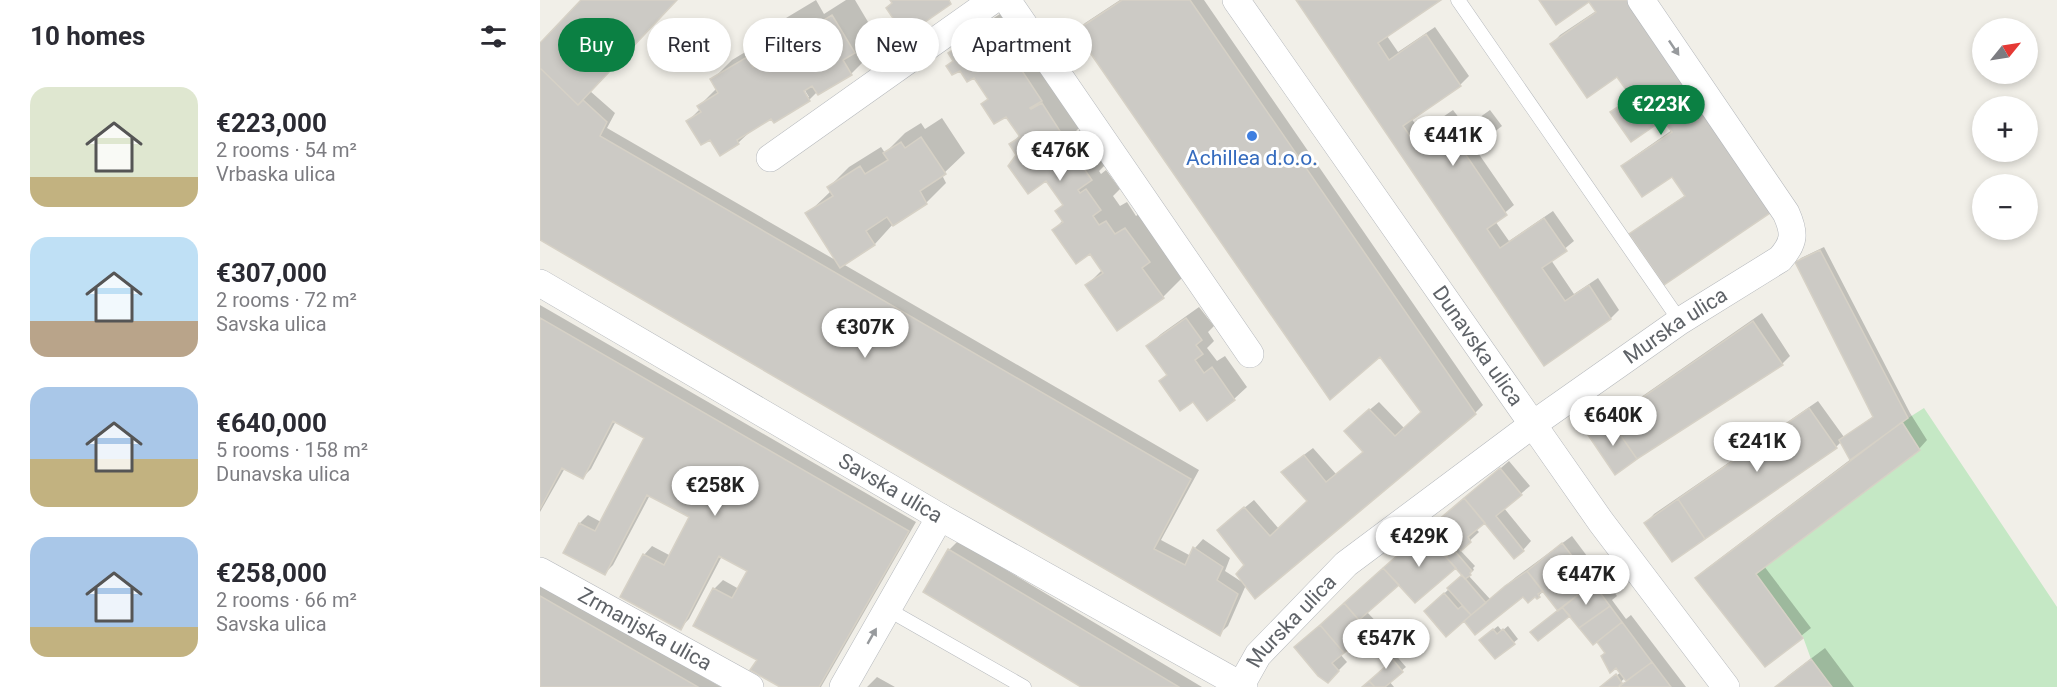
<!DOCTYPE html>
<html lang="en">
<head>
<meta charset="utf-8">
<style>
  body { margin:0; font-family:Roboto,sans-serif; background:#f2f2f3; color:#2b2b33; height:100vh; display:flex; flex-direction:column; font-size:22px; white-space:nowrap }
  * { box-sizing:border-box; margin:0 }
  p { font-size:20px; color:#7c7c81 }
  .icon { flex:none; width:33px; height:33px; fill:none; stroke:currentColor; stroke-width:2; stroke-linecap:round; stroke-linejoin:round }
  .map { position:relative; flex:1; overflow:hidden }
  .side { display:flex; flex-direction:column; background:#fff; width:540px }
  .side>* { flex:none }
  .hud { position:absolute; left:18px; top:18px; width:570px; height:54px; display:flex; gap:12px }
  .needle { width:39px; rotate:60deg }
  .buttons { position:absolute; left:1432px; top:18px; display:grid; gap:12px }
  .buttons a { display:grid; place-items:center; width:66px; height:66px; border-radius:50%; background:#fff; box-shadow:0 3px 9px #0003; font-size:30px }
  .price { position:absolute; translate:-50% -51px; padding:0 14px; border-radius:21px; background:#fff; color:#222; font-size:20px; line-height:39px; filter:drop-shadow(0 2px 3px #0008) }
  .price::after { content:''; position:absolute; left:50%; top:36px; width:18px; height:14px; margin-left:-9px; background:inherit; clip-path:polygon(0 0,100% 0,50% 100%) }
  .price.current { background:#0b8043; color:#fff }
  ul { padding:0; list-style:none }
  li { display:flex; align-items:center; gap:18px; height:150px; padding:0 30px }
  li span { display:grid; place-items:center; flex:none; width:168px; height:120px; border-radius:18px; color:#555 }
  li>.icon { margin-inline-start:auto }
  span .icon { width:72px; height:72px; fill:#fffc; stroke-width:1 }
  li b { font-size:26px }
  h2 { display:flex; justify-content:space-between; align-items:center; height:72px; padding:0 30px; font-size:26px }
  .pill { padding:0 21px; border-radius:27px; background:#fff; box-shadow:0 3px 9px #0003; font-size:21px; line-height:54px }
  .pill.current { background:#0b8043; color:#fff }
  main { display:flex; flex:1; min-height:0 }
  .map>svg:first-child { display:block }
</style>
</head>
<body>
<main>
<section class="side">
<h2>10 homes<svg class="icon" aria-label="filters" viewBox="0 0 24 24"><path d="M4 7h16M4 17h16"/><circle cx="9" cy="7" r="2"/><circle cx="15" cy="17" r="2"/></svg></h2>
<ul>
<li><span style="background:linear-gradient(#dfe7d0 75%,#c2b280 0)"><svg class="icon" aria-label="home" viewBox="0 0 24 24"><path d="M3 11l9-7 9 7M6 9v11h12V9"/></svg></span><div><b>€223,000</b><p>2 rooms · 54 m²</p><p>Vrbaska ulica</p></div></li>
<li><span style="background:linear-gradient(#bfe0f5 70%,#b9a48a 0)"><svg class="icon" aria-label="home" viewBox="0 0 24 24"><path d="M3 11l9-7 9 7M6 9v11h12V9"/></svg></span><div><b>€307,000</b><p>2 rooms · 72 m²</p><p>Savska ulica</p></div></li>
<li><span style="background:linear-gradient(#a9c7e8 60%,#c2b280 0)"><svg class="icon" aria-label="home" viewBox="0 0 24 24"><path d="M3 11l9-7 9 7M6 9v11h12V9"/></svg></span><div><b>€640,000</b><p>5 rooms · 158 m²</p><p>Dunavska ulica</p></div></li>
<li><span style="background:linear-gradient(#a9c7e8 75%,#c2b280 0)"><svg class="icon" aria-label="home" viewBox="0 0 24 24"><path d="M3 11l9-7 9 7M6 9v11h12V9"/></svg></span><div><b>€258,000</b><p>2 rooms · 66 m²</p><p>Savska ulica</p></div></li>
</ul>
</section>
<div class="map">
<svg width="1517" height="687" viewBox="0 0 1517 687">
  <rect width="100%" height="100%" fill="#f1efe8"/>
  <path fill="#c5e8c5" d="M1384,408L1517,607V687H1292L1271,659L1263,637L1216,574L1380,450L1362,422Z"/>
  <path fill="#0003" fill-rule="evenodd" d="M43,0H136L50,91L75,113L67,128L297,261L267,214L291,191L289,187L309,167L341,147L345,153L365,133L381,123L385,129L402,118L425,153L402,175L406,183L386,203L354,223L335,244L303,264L659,470L621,540L651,556L655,548L663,539L690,558L685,571L705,584L706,565L687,522L714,500L739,529L769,501L744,472L752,464L773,448L796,474L825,451L815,422L839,402L864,428L883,411L840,355L537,31L545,23L580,0H664L943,405L935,413L706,585L688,626L679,634L0,238V45Z
    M276,0L284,14L306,0H315L334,32L324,42L331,54L311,74L278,91L269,100L232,116L214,128L198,143L171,138L148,121L160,109L159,106L177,88L172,80L192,60L227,39L246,18ZM261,84L269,97H265Z
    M757,0H898L847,36L858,52L895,27L929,76L920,85L871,118L881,132L913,110L926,127L950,110L962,126L934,147L974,205L955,221L969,241L1013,211L1034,241L1011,260L1034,294L1058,278L1079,310L1071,318L1004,363Z
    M1001,0H1103L1240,202L1091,235L1100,226L1146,195L1133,174L1083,166L1092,158L1132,130L1124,118L1072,113L1092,96L1078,75L1012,44L1020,35L1056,11L1049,0Z
    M460,14L477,41L490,32L521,80L511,89L522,84L546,121L536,131L537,132L548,125L571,159L559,171L561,174L566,170L580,189L573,196L580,206L587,202L596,216L606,209L643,277L623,297L547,285L562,270L550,252L514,230L523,220L517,211L524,204L506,179L478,155L471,144L480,135L467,115L449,98L434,76L414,60L410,53L430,33Z
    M1284,247L1370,413L1387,440L1379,449L1224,566L1271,628L1226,664L1157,578L1166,569L1311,459L1301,442L1296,447L1106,523L1114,514L1278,401L1304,437L1334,416L1257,262L1261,258Z
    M0,305L376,522L281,687H243L220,660L174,589L183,580L199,589L209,570L182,556L149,619L140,628L104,555L112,546L131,556L151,517L110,495L73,565L65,573L40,523L48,515L61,522L106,438L76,421L51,469L43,477L25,468L0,512Z
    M659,307L674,326L668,332L674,341L667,348L677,361L685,356L707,387L694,399L653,400L621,381L628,374L608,346L621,334Z
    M1222,313L1250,356L1242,364L1050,435L1058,427Z
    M969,461L990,486L964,508L991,541L983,550L945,521L936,529L939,532L920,550L935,566L933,568L934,570L928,575L950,599L976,577L1032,536L1077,596L1072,600L1086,619L1091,615L1146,687H1083L1087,681L1085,678L1075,687H1062L1081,672L1067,653L1063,638L1030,614L1019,610L1004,591L997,597L983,595L924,619L894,603L924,575L916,566L859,583L827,612L844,630L823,649L816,641L800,654L807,662L788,681L764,639Z
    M418,541L662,687H544L385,591L410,549Z
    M0,583L181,687H0Z
    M958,626L962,631L968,626L978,639L956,657L945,636Z
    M845,643L866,667L849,681L854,687H824L848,666L836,651Z
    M1285,648L1314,687H1237L1248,676Z
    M337,677L355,687H327Z"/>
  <path fill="#cccac5" stroke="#d6d1c6" stroke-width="1.5" d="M41,0H137L38,105L0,68V43Z
    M350,0H409L411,4L365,36L346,8L352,3Z
    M582,0H650L936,414L715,599L696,574L704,565L677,530L704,507L730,536L767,501L741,472L764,455L786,482L823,452L804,431L829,409L855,436L881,412L840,357L790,400L535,31Z
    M756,0H901L838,43L849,60L886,34L921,86L863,126L872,139L904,117L916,134L941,117L954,136L926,155L967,215L947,229L960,248L1004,218L1027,251L1002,268L1025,301L1049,285L1071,319L1004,366Z
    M999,0H1089L1233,211L1124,285L1089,234L1145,196L1132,177L1102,197L1081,166L1132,132L1123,120L1091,142L1070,112L1092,98L1077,77L1047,98L1010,44L1056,12L1049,2L1016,25Z
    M292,15L315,53L303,60L312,75L278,95L272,86L264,91L270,101L234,123L231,119L197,140L199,144L180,156L170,140L161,145L146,121L161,112L157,106L178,93L170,79L207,57L213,67L234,54L225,38L255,19L263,33Z
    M439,33L456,60L469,51L502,101L490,108L491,109L502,103L527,142L519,147L520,149L527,144L552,180L538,190L540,193L546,189L561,210L553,216L559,225L566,221L575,234L585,228L610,262L602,268L624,298L577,331L545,285L563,273L550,254L536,264L512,230L523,222L515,211L523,205L506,181L488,194L468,166L476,155L469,144L480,137L466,117L454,124L441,104L448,99L434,78L427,82L420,71L412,75L406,66L413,61L408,53Z
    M0,68L38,105L43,100L67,122L60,136L651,479L614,549L645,565L653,547L683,567L677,580L698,594L680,636L0,240Z
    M381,137L406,174L380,191L387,204L353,226L347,217L326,231L335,245L300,268L265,213L293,196L287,187L320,166L325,174L348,160L343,153L361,142L365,148Z
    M1280,250L1368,418L1310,460L1299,440L1333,417L1255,262Z
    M0,318L369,531L279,687H240L210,670L217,660L153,626L173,588L192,598L207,571L179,556L141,630L80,597L103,554L124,565L149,517L107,495L65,575L23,553L39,523L55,531L104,438L73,421L43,479L22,468L0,509Z
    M646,318L662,340L656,345L663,354L655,360L664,373L672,367L695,400L667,421L653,402L640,411L619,381L627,375L606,346Z
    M1213,321L1243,365L1097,459L1070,420Z
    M1269,408L1297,448L1165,539L1138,499Z
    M1070,420L1097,459L1075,475L1048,435Z
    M1362,422L1380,450L1216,574L1263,638L1225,667L1155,578Z
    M960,468L982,495L956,516L984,551L974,559L924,498Z
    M924,498L945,523L928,537L931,542L921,551L918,547L906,557L883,533Z
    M1138,499L1165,539L1132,562L1104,523Z
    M883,533L916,568L875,603L843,568Z
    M1022,543L1053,583L1018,611L987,571Z
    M408,549L639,687H541L383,592Z
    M914,550L932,571L930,573L931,575L925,579L906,557Z
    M843,568L859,585L819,620L804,603Z
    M987,571L1003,591L998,594L1000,597L997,599L995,597L988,603L983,597L935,635L924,621L965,586Z
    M922,575L946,603L931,615L907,588Z
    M1053,583L1070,606L1039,628L1022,607Z
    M904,593L918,609L922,606L931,615L906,637L884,611Z
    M0,596L158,687H0Z
    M804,603L836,640L823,651L816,643L804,653L780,625Z
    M1070,606L1082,622L1053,645L1039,628Z
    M1022,607L1030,616L998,641L990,632Z
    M1082,622L1112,662L1086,681L1076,668L1070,673L1061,656L1065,653L1057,642Z
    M780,625L804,653L792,663L799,671L788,683L778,676L754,647Z
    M953,629L957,634L963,629L975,644L955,659L939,640Z
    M841,645L863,672L845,687H835L829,681L846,666L834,651Z
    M1271,659L1292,687H1235Z
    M1112,662L1131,687H1081L1080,686Z
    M1076,674L1082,683L1078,687H1060Z
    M829,681L835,687H822Z"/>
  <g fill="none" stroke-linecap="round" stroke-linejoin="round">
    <defs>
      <path id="service" d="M918,0L1140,321
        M347,609L484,687"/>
      <g id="minor">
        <path d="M467,0L710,354"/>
        <path id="s1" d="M696,0L1061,522L1186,687"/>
        <path d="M230,158L453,0"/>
        <path id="s2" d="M0,283L400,517L704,687"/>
        <path id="s3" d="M0,571L210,687"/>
        <path d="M303,687L400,517"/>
        <path id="s4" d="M700,687L718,655L806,564L992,425L1140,321L1240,259C1255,242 1255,233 1246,213L1101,0"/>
      </g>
    </defs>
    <use href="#service" stroke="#b5b8bc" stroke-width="15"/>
    <use href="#minor" stroke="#b5b8bc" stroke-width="28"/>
    <use href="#service" stroke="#fff" stroke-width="14"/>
    <use href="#minor" stroke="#fff" stroke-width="27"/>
  </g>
  <defs><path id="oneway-solid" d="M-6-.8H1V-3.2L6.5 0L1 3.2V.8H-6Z" transform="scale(1.5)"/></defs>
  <g fill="#979a9d">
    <use href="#oneway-solid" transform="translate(1134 48) rotate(56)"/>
    <use href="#oneway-solid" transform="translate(332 636) rotate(-60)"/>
  </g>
  <circle fill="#3f7fe0" stroke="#fff" stroke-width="2" cx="712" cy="136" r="6"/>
  <g text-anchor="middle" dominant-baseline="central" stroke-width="6" stroke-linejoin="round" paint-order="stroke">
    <g font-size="21" fill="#366cbe" stroke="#fff">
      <text x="712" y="158">Achillea d.o.o.</text>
    </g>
    <g font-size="21" fill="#5f6368" stroke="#fff">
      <text stroke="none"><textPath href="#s4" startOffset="570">Murska ulica</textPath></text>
      <text stroke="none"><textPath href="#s1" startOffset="422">Dunavska ulica</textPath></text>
      <text stroke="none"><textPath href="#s2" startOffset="406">Savska ulica</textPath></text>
      <text stroke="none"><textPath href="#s4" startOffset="84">Murska ulica</textPath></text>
      <text stroke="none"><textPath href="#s3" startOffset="120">Zrmanjska ulica</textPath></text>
    </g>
  </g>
</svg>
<div class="buttons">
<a><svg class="needle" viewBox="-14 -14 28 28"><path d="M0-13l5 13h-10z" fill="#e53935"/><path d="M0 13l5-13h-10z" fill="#7c7c81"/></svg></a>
<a>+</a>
<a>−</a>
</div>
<b class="price current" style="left:1121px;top:136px">€223K</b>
<b class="price" style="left:913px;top:167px">€441K</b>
<b class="price" style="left:520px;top:182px">€476K</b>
<b class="price" style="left:325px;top:359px">€307K</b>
<b class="price" style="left:1073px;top:447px">€640K</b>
<b class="price" style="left:1217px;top:473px">€241K</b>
<b class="price" style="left:175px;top:517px">€258K</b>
<b class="price" style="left:879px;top:568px">€429K</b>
<b class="price" style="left:1046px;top:606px">€447K</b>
<b class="price" style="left:846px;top:670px">€547K</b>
<div class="hud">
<a class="pill current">Buy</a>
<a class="pill">Rent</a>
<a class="pill">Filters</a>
<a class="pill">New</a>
<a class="pill">Apartment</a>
</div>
</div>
</main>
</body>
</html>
